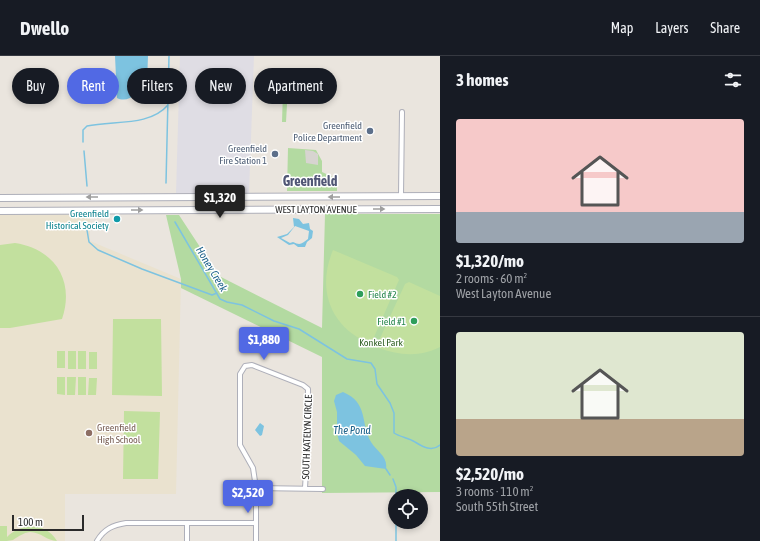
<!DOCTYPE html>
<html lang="en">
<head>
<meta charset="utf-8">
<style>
  body { margin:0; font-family:"Asap Condensed",sans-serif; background:#242831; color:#f1f3f6; height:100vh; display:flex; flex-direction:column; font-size:15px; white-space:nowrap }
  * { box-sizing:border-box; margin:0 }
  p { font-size:13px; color:#9ea1a6 }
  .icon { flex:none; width:22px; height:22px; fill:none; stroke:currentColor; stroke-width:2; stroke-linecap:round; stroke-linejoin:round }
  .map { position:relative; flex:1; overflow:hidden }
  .details { display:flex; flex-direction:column; background:#171b24; width:320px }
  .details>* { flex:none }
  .guide { position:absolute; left:12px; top:12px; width:368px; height:36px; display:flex; gap:8px }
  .buttons { position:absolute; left:388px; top:433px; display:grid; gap:8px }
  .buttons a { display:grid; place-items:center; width:40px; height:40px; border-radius:50%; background:#171b24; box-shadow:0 2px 6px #0003; font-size:20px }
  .scale { position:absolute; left:12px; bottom:10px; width:72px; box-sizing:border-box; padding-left:4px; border:2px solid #2a2a2a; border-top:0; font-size:11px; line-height:14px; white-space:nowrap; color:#2a2a2a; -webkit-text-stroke:3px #fff; paint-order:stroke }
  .price { position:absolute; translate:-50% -34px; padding:0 9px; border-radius:4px; background:#5169e4; color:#fff; font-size:13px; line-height:26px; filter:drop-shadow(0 1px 2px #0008) }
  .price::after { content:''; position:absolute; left:50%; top:24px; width:12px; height:9px; margin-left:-6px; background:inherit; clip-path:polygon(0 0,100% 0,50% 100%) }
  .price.active { background:#222; color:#fff }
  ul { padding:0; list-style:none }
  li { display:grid; align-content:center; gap:8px; height:212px; padding:0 16px }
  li+li { border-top:1px solid #363941 }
  li span { display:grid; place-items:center; height:124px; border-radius:4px; color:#555 }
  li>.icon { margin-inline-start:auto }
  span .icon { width:72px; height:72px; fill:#fffc; stroke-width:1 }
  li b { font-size:17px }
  h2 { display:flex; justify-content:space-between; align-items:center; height:48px; padding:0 16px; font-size:17px }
  .chip { padding:0 14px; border-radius:18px; background:#171b24; box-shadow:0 2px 6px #0003; font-size:14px; line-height:36px }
  .chip.active { background:#5169e4; color:#fff }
  header { display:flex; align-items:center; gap:24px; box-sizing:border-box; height:56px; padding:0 20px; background:#171b24; border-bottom:1px solid #363941 }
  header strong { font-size:19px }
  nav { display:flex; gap:22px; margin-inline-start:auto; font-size:14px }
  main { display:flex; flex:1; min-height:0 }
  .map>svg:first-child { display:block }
</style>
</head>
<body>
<header>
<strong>Dwello</strong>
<nav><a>Map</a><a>Layers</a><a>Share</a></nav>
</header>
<main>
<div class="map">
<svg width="440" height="485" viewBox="0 0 440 485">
  <rect width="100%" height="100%" fill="#eae5de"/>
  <path fill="#dfdde4" d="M180,0H254L249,137H176Z"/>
  <path fill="#eae2cf" d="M90,158V185L181,223L176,438H65V485H0V159Z"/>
  <path fill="#b3daa1" d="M285,18L303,19V29L288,31L286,66H282L283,34L273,33Z
    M288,92L316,94L322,105V116L337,123V135H287Z
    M325,158H440V436L322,437V301L181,232V223L166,159H179L219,220L322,272Z"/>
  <path fill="#c2e09e" d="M15,187C55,193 75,225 62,263L10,272H0V189Z
    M333,194L397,221L399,224L371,288C331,272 316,234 333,194Z
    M409,226L440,240V291C418,302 398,299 376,291L405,228Z
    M113,263H161L162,340L112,339Z
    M57,295H65V312H57Z
    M68,295H76V313H68Z
    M78,295H86V313H78Z
    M89,296H97V313H89Z
    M57,321H65V339L57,338Z
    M67,321H76L75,339H67Z
    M78,321H86V339H78Z
    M89,322H97L96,339H88Z
    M124,355L160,356L158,423H123Z
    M0,470H7V481C21,467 46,466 57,485C47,485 41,476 30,476C23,477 19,480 13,484C9,485 4,485 0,485Z"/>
  <path fill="#d7d4d0" d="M305,94L313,95L318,98V109L306,107Z"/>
  <path fill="#7dc3e0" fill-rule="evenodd" d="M115,0H148L147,27C140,36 128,48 117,42Z
    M293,162L299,163L303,168L309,167L310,173L313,175L312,182L307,186L305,191H298L294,188L289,189L277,181L287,178L294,171ZM295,170L309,175L308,183C302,187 301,190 293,186L290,187L281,182L288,179Z
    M343,336C369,347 360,367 371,386C377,396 388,400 386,413L365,410L356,399L339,385L337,377V356L334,345L336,339Z
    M260,367L264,370L262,379L260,380L255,374Z"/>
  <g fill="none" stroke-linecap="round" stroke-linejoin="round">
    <path stroke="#7dc3e0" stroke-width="1.5" d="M83,86V74L87,70C113,64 149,71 168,49
      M84,95L87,130
      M166,127L169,0
      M175,166L220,243L227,246L242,249L274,265L299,273L347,303L371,307L375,313L377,328L390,347L394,357V377C400,381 409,382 415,386C423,391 432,396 440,389
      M87,174L89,186L98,194L142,213L212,239L217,237
      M386,413L390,419
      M393,423L396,431V440
      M396,466V485"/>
    <defs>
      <path id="minor" d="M401,140L402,56
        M256,432L323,433
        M187,468V485
        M97,485C104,473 113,469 126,467H256
        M256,485V432L253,412L240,389V318L245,310L252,309L303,329L308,333L307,399L305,432"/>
      <path id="secondary" d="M0,142L440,140
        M0,155L440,153"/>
    </defs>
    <use href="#minor" stroke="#aeafb9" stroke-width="6"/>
    <use href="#secondary" stroke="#aeafb9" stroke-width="8"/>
    <use href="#minor" stroke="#fff" stroke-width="4"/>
    <use href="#secondary" stroke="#fff" stroke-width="6"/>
  </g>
  <defs><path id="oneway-solid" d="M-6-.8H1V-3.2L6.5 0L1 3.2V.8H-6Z"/></defs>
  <g fill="#9f9f9f">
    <use href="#oneway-solid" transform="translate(92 141) rotate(180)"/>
    <use href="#oneway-solid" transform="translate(334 141) rotate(180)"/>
    <use href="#oneway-solid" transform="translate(379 153)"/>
    <use href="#oneway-solid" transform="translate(137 154)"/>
  </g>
  <g fill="#5c6f8a" stroke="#fff" stroke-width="1.5">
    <circle cx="370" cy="75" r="4"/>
    <circle cx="275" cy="98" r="4"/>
  </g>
  <circle fill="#0f9aa8" stroke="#fff" stroke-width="1.5" cx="117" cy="163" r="4"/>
  <g fill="#2e9e5b" stroke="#fff" stroke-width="1.5">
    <circle cx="360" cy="238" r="4"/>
    <circle cx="414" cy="265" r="4"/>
  </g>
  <circle fill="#8d6e63" stroke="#fff" stroke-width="1.5" cx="89" cy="377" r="4"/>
  <g text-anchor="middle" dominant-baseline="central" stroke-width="3" stroke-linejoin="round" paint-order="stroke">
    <g font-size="10" fill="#4e5e75" stroke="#fff" text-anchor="end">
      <text x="362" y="69">Greenfield<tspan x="362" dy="12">Police Department</tspan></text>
      <text x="267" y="92">Greenfield<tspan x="267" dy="12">Fire Station 1</tspan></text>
    </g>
    <g font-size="10" fill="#2a2a2a" stroke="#fff">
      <text x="316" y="153">WEST LAYTON AVENUE</text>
      <text transform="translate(307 381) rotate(-88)">SOUTH KATELYN CIRCLE</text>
    </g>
    <g font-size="10" fill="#0d838f" stroke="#fff" text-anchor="end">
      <text x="109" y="157">Greenfield<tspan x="109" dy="12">Historical Society</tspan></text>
    </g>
    <g font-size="10" fill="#27864d" stroke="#fff" text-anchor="start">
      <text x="368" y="238">Field #2</text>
      <text x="406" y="265" text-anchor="end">Field #1</text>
    </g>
    <g font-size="10" fill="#2e5e23" stroke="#fff">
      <text x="381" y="286">Konkel Park</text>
    </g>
    <g font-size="10" fill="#785e54" stroke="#fff" text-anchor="start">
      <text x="97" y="371">Greenfield<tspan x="97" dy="12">High School</tspan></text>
    </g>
    <g font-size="11" font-style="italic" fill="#1d628a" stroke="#fff">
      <text transform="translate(212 213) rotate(59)">Honey Creek</text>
      <text x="352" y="374">The Pond</text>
    </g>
    <g font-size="14" font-weight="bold" fill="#505675" stroke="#fff">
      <text x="310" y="125">Greenfield</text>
    </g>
  </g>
</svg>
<div class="buttons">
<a><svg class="icon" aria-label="locate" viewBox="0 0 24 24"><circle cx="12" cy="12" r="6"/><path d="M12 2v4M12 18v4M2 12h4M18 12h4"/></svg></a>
</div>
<div class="scale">100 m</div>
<b class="price active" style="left:220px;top:163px">$1,320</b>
<b class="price" style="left:264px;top:305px">$1,880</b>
<b class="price" style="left:248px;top:458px">$2,520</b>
<div class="guide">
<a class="chip">Buy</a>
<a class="chip active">Rent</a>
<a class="chip">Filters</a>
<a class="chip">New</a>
<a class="chip">Apartment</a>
</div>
</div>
<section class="details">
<h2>3 homes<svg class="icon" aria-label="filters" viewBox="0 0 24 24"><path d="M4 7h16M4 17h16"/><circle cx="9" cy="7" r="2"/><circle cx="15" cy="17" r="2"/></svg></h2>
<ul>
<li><span style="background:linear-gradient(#f6c9c9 75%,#9aa5b1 0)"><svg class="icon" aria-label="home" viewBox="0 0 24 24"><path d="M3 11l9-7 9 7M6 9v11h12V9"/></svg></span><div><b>$1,320/mo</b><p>2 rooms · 60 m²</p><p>West Layton Avenue</p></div></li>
<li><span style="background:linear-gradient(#dfe7d0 70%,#b9a48a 0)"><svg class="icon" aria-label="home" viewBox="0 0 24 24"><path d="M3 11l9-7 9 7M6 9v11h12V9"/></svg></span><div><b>$2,520/mo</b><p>3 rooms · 110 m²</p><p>South 55th Street</p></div></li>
</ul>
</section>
</main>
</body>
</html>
